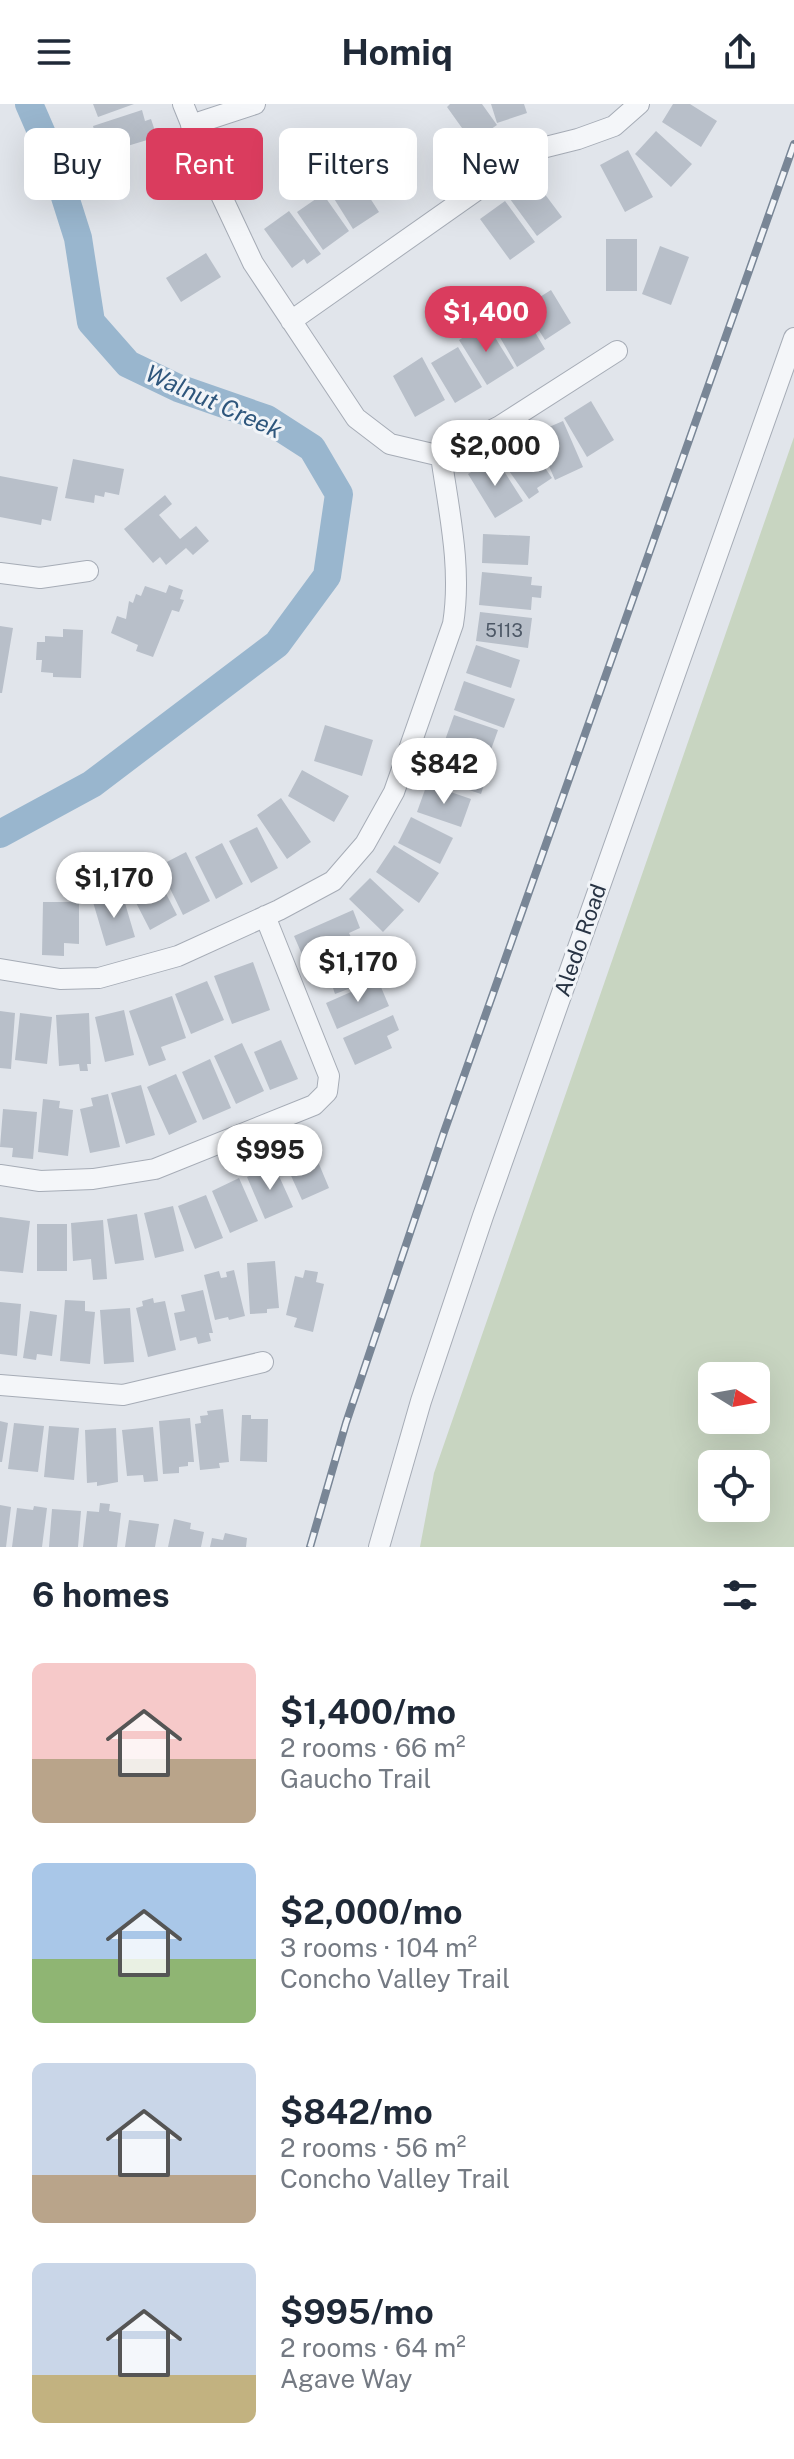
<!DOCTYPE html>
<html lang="en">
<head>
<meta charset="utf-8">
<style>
  body { margin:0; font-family:"Public Sans",sans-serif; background:#f2f2f3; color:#1f2937; height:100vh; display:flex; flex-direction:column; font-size:30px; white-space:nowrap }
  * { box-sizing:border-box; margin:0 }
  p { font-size:26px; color:#747a83 }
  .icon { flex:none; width:44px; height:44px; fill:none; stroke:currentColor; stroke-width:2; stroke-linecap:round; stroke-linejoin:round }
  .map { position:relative; height:1443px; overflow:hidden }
  .drawer { display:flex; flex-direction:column; background:#fff; flex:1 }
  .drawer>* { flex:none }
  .guide { position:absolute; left:24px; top:24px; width:746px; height:72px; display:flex; gap:16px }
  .needle { width:52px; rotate:101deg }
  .controls { position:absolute; left:698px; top:1258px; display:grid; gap:16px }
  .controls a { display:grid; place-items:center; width:72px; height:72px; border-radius:12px; background:#fff; box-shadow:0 8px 32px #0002; font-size:40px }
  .price { position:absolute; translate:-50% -68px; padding:0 18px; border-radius:28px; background:#fff; color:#222; font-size:26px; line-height:52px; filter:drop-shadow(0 2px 4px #0008) }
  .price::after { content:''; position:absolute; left:50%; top:48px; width:24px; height:18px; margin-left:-12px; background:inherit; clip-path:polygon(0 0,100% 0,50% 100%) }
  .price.active { background:#da3c5e; color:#fff }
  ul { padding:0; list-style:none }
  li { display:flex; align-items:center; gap:24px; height:200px; padding:0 32px }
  li span { display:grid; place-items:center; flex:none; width:224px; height:160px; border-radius:12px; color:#555 }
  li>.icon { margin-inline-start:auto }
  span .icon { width:96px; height:96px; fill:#fffc; stroke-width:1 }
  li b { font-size:34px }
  h2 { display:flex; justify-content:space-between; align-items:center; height:96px; padding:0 32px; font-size:34px }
  .chip { padding:0 28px; border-radius:12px; background:#fff; box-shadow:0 8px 32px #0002; font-size:28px; line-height:72px }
  .chip.active { background:#da3c5e; color:#fff }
  header { display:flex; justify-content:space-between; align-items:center; height:104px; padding:0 32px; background:#fff; font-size:36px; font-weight:700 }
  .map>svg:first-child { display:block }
</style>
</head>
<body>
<header><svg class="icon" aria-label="menu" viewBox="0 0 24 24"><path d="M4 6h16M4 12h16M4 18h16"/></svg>Homiq<svg class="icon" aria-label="share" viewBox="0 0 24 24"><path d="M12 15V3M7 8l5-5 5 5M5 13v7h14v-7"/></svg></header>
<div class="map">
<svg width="794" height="1443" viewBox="0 0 794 1443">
  <rect width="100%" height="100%" fill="#e1e5eb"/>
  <path fill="#c8d5c1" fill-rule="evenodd" d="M794,333V1443H420L434,1369ZM712,1272H756V1316H712ZM712,1360H756V1404H712Z"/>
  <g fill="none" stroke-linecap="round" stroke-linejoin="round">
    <path stroke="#99b6ce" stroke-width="28" d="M0,730L92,680L277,540L327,472L339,390L312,344L267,315L178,284L128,260L91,218L78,134L53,55L29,0"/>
  </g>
  <path fill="#b8bfc9" d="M93,0H134L98,13Z
    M450,0H482L497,21L472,38L447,3Z
    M491,0H524L527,9L497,19Z
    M673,0H690L717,17L701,43L662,18Z
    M142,6L145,17L151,15L157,33L101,50L93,22Z
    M656,27L692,60L671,83L635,50Z
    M628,46L653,93L625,108L600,61Z
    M348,60L379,108L353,125L323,77Z
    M538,81L562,113L537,132L510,95L526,83L529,87Z
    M323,90L349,127L323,146L297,108Z
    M505,97L535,138L510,156L480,115Z
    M289,107L321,150L307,160L304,155L292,164L264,125Z
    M606,135H637V187H606Z
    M660,142L689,153L671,201L642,190Z
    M206,149L221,173L181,198L166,174Z
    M551,186L571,219L545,236L524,203Z
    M520,203L545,245L517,263L494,223Z
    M486,219L514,264L487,281L459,236Z
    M458,243L482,283L455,299L431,259Z
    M422,253L445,296L415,313L393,272Z
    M591,297L614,336L587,353L564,314Z
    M563,317L583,363L555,376L539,339L546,336L542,326Z
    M525,335L552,374L537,384L539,388L529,395L499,353Z
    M495,353L523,397L495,414L468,370Z
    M73,355L124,365L119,391L105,388L104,393L95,391L94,399L65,394Z
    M0,372L58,383L51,417L42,415L41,421L0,413Z
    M165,391L172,400L159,411L180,435L196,422L209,437L193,451L186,444L166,461L160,453L153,459L124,425Z
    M483,430L530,432L528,461L482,459Z
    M482,468L532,473L531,481L542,482L541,494L532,493L531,506L479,501Z
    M169,481L183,486L180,495L184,496L179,508L172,506L153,553L136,547L138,541L111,529L117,512L126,515L129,497L133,499L136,490L141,492L145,482L166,489Z
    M480,508L532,514L528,544L476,537Z
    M0,522L13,524L2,589H0Z
    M63,525L83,526L81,574L53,573V569L41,568L42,556H36L37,538H45V532L63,533Z
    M476,541L520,556L511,584L466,569Z
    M464,577L515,595L504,624L454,606Z
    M454,611L498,626L488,654L444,639Z
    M325,621L373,636L362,672L314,657Z
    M440,645L490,662L481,690L430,673Z
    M302,666L349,692L334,718L288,692Z
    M427,680L471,695L461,723L417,708Z
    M281,694L311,738L287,755L257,711Z
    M411,713L453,734L440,760L398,739Z
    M257,723L278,764L251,779L229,737Z
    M222,739L243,780L216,795L195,753Z
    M394,741L439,769L419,799L376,768Z
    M186,748L210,797L183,811L159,762Z
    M156,770L177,811L150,826L129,785Z
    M370,774L404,806L383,828L349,795Z
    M122,789L135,833L106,842L93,798Z
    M43,798H79V840L64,839V852L42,851Z
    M353,806L360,824L349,829L355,841L307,862L294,832Z
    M356,844L369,877L335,890L331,878L319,883L311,862Z
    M253,858L270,906L232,920L214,872Z
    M378,876L389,902L337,925L326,899Z
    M207,877L224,916L191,930L175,890Z
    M172,892L186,934L161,943L166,956L149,962L129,907Z
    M124,906L134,951L105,958L95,913Z
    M0,907L15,909L11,965L0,964Z
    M20,909L52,913L47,960L15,956Z
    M89,909L91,960H87L88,967H80L79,960L59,962L56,911Z
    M393,911L399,926L387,932L392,944L355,961L343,934Z
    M281,936L298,975L270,986L254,948Z
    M242,939L264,987L236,1000L214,952Z
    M210,955L231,1004L203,1016L182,968Z
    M176,970L197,1018L169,1031L147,983Z
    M141,981L155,1031L126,1040L111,989Z
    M108,990L120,1043L90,1049L80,1005L93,1002L91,994Z
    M43,995L60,997L59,1004L73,1006L68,1052L38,1048Z
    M3,1005L37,1008L33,1055L12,1053L13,1044L0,1043Z
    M311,1041L329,1084L302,1096L283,1054Z
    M274,1061L293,1103L265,1115L247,1073Z
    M239,1074L258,1117L230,1129L212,1087Z
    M206,1091L223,1134L195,1145L178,1102Z
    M173,1102L184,1147L155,1154L144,1109Z
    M137,1110L144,1156L115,1160L107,1115Z
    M0,1113L30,1117L23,1169L0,1167Z
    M103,1116L107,1175L93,1176L91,1155L73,1157L71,1119Z
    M37,1120H67V1167H37Z
    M275,1157L279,1204L267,1205V1209L250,1210L247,1159Z
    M234,1166L245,1212L229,1216L228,1213L215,1216L204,1171L219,1167L221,1174L227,1173L226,1168Z
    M305,1166L318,1168L316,1178L324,1180L313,1228L294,1223L297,1214L286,1211L295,1172L303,1174Z
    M203,1186L213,1229H209L211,1237L198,1240L196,1233L180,1237L174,1209L185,1207L181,1191Z
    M153,1194L154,1199L165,1197L176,1246L148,1253L136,1204L143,1202L142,1197Z
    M65,1196L85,1197V1207L95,1208L90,1260L60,1257Z
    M0,1198L21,1200L17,1252L0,1250Z
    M130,1204L134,1258L104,1260L100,1206Z
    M30,1207L57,1211L52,1252L37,1250L36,1256L23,1254Z
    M223,1305L229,1358L219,1359L220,1364L200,1366L195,1320L201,1319L200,1312L208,1311L207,1307Z
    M242,1311H251V1315H268L267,1358L240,1357Z
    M190,1314L194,1358H188V1362L179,1363V1369L163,1370L159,1317Z
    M0,1317L8,1319L2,1358H0Z
    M14,1319L44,1322L38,1368L8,1365Z
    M49,1322L79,1324L74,1376L44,1373Z
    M153,1323L158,1377L144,1378L143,1371L127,1372L122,1326Z
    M116,1324L118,1378L97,1382V1378L87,1379L85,1326Z
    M100,1399L110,1400L109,1407L121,1409L117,1443H83L87,1407L99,1408Z
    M0,1401L11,1403L6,1443H0Z
    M34,1402L47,1404L42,1443H12L17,1404L33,1406Z
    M52,1405L81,1407L78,1443H49Z
    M174,1415L191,1419L190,1425L204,1428L201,1443H168Z
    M129,1416L159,1420L155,1443H125Z
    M225,1429L247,1434L246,1443H210L212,1434L223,1436Z"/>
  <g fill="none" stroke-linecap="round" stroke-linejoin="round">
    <defs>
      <path id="minor" d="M183,0L213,74L253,159L356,314L390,340L441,352L500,322L617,247
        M191,21L255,0
        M291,217L534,46L578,35L614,22L639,0
        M0,469L40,474L88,467
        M0,865L60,875L99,874L178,852L279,806L333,777L365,740L394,688L453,520C462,464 449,408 441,352
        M0,1071L40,1077L93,1075L155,1065L314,1001L327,988L329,972L265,812
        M0,1281L123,1291L263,1258
        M379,1443L421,1297L483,1112L794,234"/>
    </defs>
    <use href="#minor" stroke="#a6acb6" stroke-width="22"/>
    <use href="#minor" stroke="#f4f6f9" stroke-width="20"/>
    <defs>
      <path id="rail" d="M310,1443L346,1319L444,1028L794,40"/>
    </defs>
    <use href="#rail" stroke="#798696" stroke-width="8"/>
    <use href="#rail" stroke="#f1f4f8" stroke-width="5" stroke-dasharray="15" stroke-linecap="butt"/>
  </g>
  <g text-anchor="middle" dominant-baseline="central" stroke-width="6" stroke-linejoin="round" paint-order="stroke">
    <g font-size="18" fill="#4c5765">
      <text x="504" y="526">5113</text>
    </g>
    <g font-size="22" fill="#283444" stroke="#f1f4f8">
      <text transform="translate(580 836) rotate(-71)">Aledo Road</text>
    </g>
    <g font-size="24" font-style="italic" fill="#2e567c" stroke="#f1f4f8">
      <text transform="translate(214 297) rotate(24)">Walnut Creek</text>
    </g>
  </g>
</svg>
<div class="controls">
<a><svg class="needle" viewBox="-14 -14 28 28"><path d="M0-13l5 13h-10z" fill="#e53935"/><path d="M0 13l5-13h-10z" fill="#747a83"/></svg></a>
<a><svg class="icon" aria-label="locate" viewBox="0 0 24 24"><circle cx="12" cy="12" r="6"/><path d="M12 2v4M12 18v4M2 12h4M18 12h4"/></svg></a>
</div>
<b class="price active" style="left:486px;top:250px">$1,400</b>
<b class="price" style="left:495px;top:384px">$2,000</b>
<b class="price" style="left:444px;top:702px">$842</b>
<b class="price" style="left:114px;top:816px">$1,170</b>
<b class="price" style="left:358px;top:900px">$1,170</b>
<b class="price" style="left:270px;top:1088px">$995</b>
<div class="guide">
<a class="chip">Buy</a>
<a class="chip active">Rent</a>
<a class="chip">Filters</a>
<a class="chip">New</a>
</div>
</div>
<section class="drawer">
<h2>6 homes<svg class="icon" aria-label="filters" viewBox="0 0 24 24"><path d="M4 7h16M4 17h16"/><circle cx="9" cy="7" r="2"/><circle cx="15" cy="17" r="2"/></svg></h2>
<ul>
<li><span style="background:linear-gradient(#f6c9c9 60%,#b9a48a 0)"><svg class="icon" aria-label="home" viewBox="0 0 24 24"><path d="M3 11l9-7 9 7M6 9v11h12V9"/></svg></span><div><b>$1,400/mo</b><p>2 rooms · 66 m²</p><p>Gaucho Trail</p></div></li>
<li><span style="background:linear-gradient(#a9c7e8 60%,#8fb573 0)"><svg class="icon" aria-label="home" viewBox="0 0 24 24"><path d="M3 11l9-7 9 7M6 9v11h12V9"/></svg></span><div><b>$2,000/mo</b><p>3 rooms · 104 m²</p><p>Concho Valley Trail</p></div></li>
<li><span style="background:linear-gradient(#c9d6e8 70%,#b9a48a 0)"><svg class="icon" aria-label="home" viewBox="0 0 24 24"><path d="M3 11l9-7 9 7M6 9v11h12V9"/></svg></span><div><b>$842/mo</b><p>2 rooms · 56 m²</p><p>Concho Valley Trail</p></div></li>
<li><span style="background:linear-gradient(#c9d6e8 70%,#c2b280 0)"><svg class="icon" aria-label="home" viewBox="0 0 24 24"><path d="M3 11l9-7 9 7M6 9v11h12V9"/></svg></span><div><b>$995/mo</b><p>2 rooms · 64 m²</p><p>Agave Way</p></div></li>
</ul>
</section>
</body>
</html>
